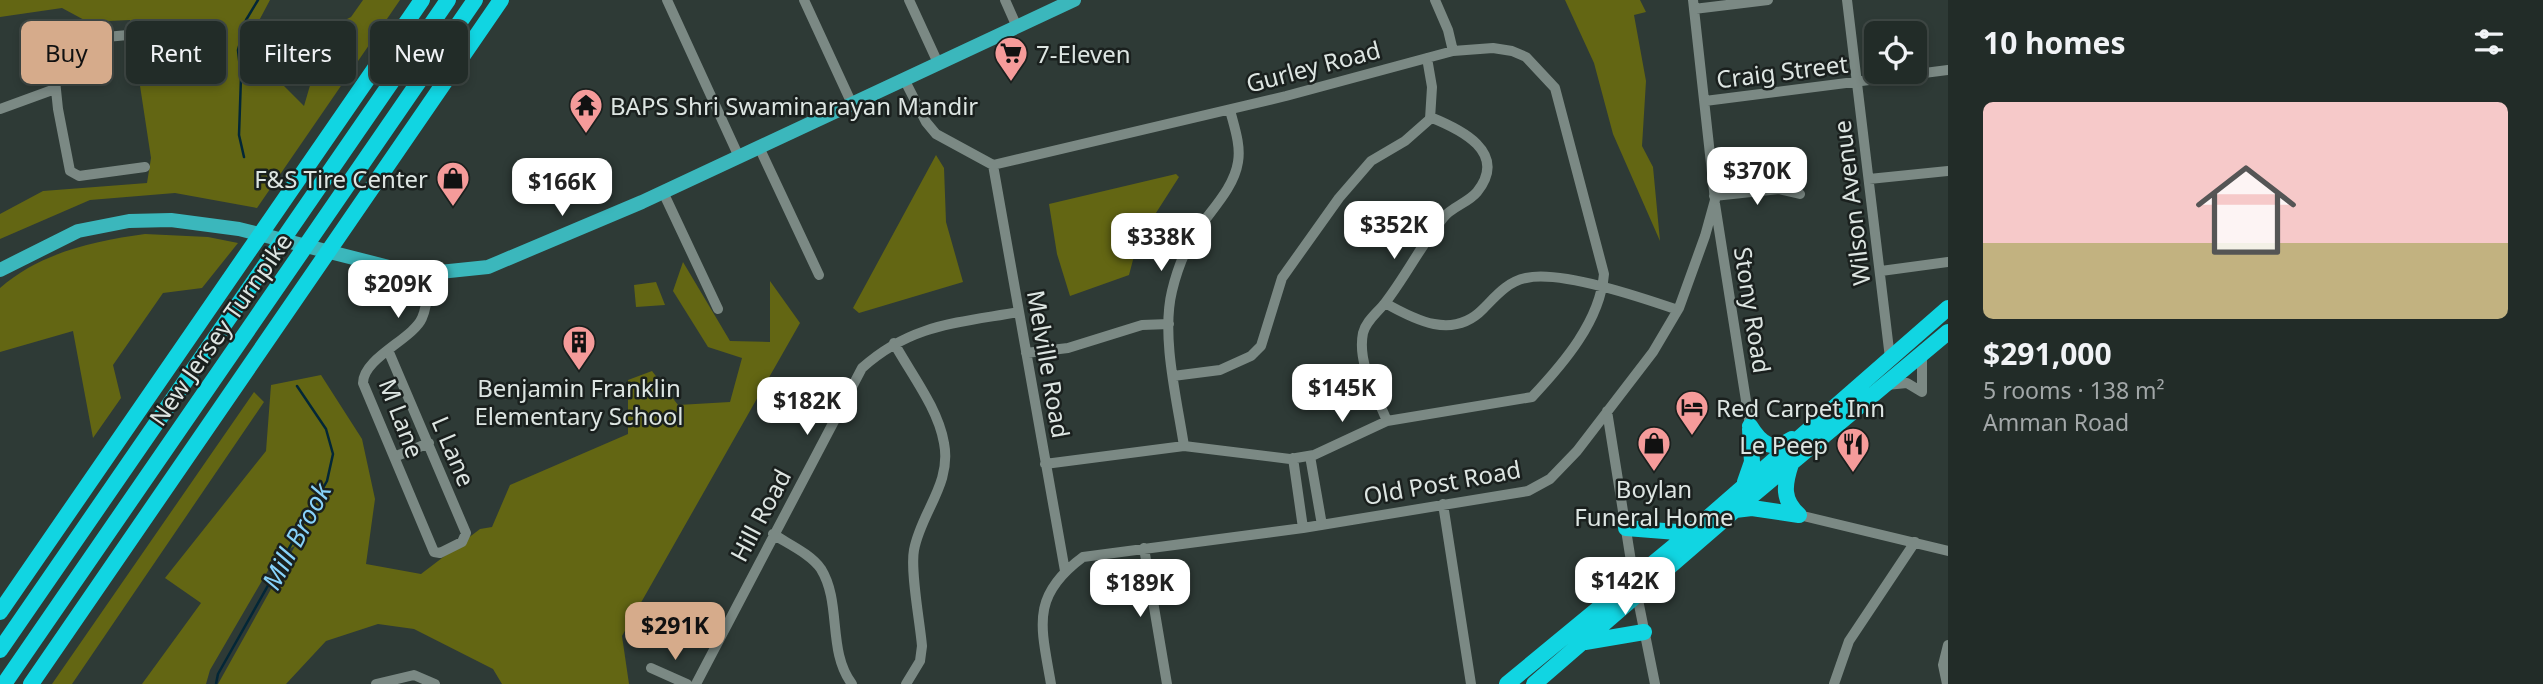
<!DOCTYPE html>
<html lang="en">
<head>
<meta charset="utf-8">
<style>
  body { margin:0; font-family:"Noto Sans",sans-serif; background:#2e3834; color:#f1f3f6; height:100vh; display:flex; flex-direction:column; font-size:26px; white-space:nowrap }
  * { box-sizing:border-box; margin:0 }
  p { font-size:23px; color:#a2a7a8 }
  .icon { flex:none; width:38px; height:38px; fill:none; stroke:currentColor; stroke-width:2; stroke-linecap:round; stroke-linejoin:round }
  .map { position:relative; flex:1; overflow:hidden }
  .panel { display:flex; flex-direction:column; background:#222c28; width:595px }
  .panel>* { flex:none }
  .banner { position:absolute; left:21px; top:21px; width:665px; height:63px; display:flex; gap:14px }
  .controls { position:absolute; left:1864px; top:21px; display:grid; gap:14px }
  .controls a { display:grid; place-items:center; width:63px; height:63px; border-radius:10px; background:#222c28; box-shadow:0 4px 10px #0003,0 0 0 2px #3f4845; font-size:35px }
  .price { position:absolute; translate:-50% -60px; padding:0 16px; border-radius:14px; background:#fff; color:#222; font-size:23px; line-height:46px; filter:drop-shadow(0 2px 4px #0008) }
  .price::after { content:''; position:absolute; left:50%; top:42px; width:21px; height:16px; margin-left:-10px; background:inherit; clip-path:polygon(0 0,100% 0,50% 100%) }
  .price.active { background:#d6ab8b; color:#111 }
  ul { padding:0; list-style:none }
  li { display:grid; align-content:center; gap:14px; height:371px; padding:0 35px }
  li span { display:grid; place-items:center; height:217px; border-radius:10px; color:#555 }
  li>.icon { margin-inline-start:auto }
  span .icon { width:126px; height:126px; fill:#fffc; stroke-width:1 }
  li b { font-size:30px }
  h2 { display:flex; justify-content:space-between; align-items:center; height:84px; padding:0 35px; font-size:30px }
  .pill { padding:0 24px; border-radius:10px; background:#222c28; box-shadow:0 4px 10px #0003,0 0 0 2px #3f4845; font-size:24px; line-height:63px }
  .pill.active { background:#d6ab8b; color:#111 }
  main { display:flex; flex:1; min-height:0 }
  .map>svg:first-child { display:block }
</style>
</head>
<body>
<main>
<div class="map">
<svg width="1948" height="684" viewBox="0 0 1948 684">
  <rect width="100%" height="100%" fill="#2e3a36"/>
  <path fill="#636613" d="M0,0H270L245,47L304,106L311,82L342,60L335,25L351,17L363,0H400L257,208L175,193L90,200L0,239V214L43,191L147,183L151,158L130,20L88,22L62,8L0,17Z
    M1565,0H1640L1646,12L1634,15L1646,81L1642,146L1653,167L1660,241L1613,134L1594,63Z
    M936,155L944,168L946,222L963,282L859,313L853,308Z
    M1176,174L1179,177L1138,241L1129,275L1070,296L1057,254L1049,204Z
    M145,234L208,237L238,243L202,288L163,293L113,365L121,398L93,438L73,331L0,352V288C40,253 93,241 145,234Z
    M683,262L730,341L770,342V281L800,323L622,636L629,684H502L493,669L414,629L378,624L326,641L286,684H218L295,546L277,555L210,670L206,684H142L201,603L165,578L266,451L271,385L321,375L362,439L375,499L366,564L421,574L480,529L492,527L510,485L628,434V380L652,371L678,405L730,402L742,358L708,347L673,291Z
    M656,282L665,305L636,307L634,285Z
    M254,392L264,402L72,684H52Z"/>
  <path fill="#032737" d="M160,31L166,36L175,34L176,50L172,65L162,66L159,54L150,44L151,35Z"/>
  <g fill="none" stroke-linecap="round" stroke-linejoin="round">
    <path stroke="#032737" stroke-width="2.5" d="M244,157L239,135L241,77L238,50L246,20L258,0
      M216,684L218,674L327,481L333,454L326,429L297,386"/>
    <path stroke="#7b8984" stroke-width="10" d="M667,0L739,157
      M804,0L852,104
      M909,0L938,63
      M1005,0L1017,27
      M1435,0L1448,30L1453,51
      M1847,0L1890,358
      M1694,9L1768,0
      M128,35L51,42L58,109L70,171L79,176L145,167
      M904,79L926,122L936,134L993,165L1286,96L1453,51L1493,48L1512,51L1526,57L1555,88L1604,274C1600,321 1564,363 1532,397L1387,421L1314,455L1290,459L1184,446L1045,464
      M1705,101L1948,70
      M0,109L55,89
      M759,147L819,275
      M993,165L1065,571
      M1869,179L1948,171
      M663,192L718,309
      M1714,196L1779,189L1800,194
      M1715,204L1750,426
      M1881,271L1948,262
      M1385,303C1415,320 1453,340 1483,309C1496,296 1507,282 1526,278C1561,270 1643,298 1678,310
      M894,343C911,374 938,408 944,443C952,484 921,512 914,550C910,571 920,622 922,646L920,661L906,684
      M388,350L466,533L462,542L440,553L434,552L363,383C363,358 413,339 422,318C428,305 428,287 430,273
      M1026,353L1068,348L1142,325L1169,324
      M1173,376L1220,370L1251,356L1261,346L1282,278L1339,198L1371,161L1405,141L1430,119L1432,87L1427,58
      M1886,385L1907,383L1922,392V359L1925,351
      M1607,411L1634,580L1655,684
      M1387,421C1376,394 1357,363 1363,333C1366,321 1377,313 1385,303C1406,276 1421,245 1443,218C1451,207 1468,203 1477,192C1509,152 1460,129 1430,117
      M1184,446C1177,400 1161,336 1172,291C1177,270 1185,249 1197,231C1211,210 1234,188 1238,162C1241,145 1234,126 1230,110
      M1310,456L1322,525
      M394,457L429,443
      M1293,458L1303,528
      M1443,504L1471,684
      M1799,515L1948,551
      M773,534C788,544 811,554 821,569C842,603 827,651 852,684
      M1144,548L1167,684
      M651,668L687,684
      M376,684L414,675L435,684
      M696,684L862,368C911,324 957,323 1019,312
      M1051,684C1041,626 1030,596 1083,557L1303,528L1528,491L1550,479L1577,451L1653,352L1679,308L1705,236L1715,200L1693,0
      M1834,684L1849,641L1915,542
      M1947,684L1943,665L1948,645"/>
    <path stroke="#3bb7bc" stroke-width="14" d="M0,270L78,231L129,221L171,220L239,229L389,267L430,273L488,267L642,202L1074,0"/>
    <path stroke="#11d5e2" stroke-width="16" d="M1750,426C1761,444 1772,452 1792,439
      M1791,464C1784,485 1782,500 1799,515
      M1745,482L1752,462L1750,429
      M1735,510L1752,508L1799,515
      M1626,528L1677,532L1692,529
      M0,612L422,0
      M1585,642L1644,632
      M0,650L448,0
      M4,684L475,0
      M31,684L501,0
      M1507,684L1695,529L1948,308
      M1534,684L1735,510L1948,332"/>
  </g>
  <defs>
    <symbol id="supermarket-pin" viewBox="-11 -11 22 30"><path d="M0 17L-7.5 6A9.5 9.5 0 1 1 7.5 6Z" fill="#f59b9a" stroke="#1a201e"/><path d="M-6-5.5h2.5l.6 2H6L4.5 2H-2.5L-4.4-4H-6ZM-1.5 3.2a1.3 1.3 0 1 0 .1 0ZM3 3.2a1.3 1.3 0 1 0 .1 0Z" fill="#111"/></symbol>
    <symbol id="temple-pin" viewBox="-11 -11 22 30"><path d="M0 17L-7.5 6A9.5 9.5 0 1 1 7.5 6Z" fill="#f59b9a" stroke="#1a201e"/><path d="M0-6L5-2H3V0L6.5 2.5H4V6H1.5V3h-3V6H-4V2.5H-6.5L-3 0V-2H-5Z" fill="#111"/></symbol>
    <symbol id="shop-pin" viewBox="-11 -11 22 30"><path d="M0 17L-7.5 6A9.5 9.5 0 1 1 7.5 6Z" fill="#f59b9a" stroke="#1a201e"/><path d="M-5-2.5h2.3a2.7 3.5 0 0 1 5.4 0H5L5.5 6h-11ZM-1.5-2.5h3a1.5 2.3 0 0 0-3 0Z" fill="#111"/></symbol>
    <symbol id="building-pin" viewBox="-11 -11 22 30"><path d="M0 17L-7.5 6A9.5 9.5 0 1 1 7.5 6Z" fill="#f59b9a" stroke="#1a201e"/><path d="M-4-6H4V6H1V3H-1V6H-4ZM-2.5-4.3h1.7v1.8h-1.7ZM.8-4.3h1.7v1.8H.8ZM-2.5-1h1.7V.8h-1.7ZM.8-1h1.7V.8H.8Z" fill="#111"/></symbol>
    <symbol id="hotel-pin" viewBox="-11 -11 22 30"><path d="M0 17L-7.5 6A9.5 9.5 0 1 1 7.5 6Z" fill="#f59b9a" stroke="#1a201e"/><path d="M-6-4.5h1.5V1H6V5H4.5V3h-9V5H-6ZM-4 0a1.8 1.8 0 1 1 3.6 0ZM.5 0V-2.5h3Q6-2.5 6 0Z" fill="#111"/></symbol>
    <symbol id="restaurant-pin" viewBox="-11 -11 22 30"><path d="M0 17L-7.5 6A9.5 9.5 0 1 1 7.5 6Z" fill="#f59b9a" stroke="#1a201e"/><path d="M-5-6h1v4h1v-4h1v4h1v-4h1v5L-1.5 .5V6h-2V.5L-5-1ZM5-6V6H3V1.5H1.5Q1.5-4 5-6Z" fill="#111"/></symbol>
  </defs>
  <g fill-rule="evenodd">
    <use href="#supermarket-pin" x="992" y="34" width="38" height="52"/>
    <use href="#temple-pin" x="567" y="86" width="38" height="52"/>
    <use href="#shop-pin" x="434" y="159" width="38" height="52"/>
    <use href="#building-pin" x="560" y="323" width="38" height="52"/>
    <use href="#hotel-pin" x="1673" y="388" width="38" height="52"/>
    <use href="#shop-pin" x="1635" y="424" width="38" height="52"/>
    <use href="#restaurant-pin" x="1834" y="425" width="38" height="52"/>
  </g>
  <g text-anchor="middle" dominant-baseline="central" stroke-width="5" stroke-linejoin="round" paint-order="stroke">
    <g font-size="24" fill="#dde5e2" stroke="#1a201e" text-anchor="start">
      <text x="1036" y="53">7-Eleven</text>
      <text x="610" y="105">BAPS Shri Swaminarayan Mandir</text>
      <text x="428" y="178" text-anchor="end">F&amp;S Tire Center</text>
      <text x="579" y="387" text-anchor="middle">Benjamin Franklin<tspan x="579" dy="28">Elementary School</tspan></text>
      <text x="1716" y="407">Red Carpet Inn</text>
      <text x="1828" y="444" text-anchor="end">Le Peep</text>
      <text x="1654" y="488" text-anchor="middle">Boylan<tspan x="1654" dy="28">Funeral Home</tspan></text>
    </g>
    <g font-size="24" fill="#dde5e2" stroke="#1a201e">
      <text transform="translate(1313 66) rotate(-15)">Gurley Road</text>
      <text transform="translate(1782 71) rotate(-7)">Craig Street</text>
      <text transform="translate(1851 203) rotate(-97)">Wilson Avenue</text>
      <text transform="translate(1753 310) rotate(81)">Stony Road</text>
      <text transform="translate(220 329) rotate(-55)">New Jersey Turnpike</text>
      <text transform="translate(1049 364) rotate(80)">Melville Road</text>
      <text transform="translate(402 418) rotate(69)">M Lane</text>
      <text transform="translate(454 451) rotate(67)">L Lane</text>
      <text transform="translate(1442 482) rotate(-10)">Old Post Road</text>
      <text transform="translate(760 515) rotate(-62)">Hill Road</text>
    </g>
    <g font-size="26" font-style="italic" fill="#87d2fa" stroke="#1a201e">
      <text transform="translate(296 536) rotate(-62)">Mill Brook</text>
    </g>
  </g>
</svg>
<div class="controls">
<a><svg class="icon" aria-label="locate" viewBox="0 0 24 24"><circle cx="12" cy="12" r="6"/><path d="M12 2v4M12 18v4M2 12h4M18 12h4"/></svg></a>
</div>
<b class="price" style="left:1757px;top:207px">$370K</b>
<b class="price" style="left:562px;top:218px">$166K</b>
<b class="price" style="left:1394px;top:261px">$352K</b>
<b class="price" style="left:1161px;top:273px">$338K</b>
<b class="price" style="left:398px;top:320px">$209K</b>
<b class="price" style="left:1342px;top:424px">$145K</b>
<b class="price" style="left:807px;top:437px">$182K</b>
<b class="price" style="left:1625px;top:617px">$142K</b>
<b class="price" style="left:1140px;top:619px">$189K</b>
<b class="price active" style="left:675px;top:662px">$291K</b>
<div class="banner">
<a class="pill active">Buy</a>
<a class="pill">Rent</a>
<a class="pill">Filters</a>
<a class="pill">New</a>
</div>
</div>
<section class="panel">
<h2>10 homes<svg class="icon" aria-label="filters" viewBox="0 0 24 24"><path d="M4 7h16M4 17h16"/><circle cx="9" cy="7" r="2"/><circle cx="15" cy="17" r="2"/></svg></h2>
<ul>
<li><span style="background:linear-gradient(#f6c9c9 65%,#c2b280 0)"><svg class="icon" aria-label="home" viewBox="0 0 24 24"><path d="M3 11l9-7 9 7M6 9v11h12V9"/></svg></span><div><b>$291,000</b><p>5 rooms · 138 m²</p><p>Amman Road</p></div></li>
</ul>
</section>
</main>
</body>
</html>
